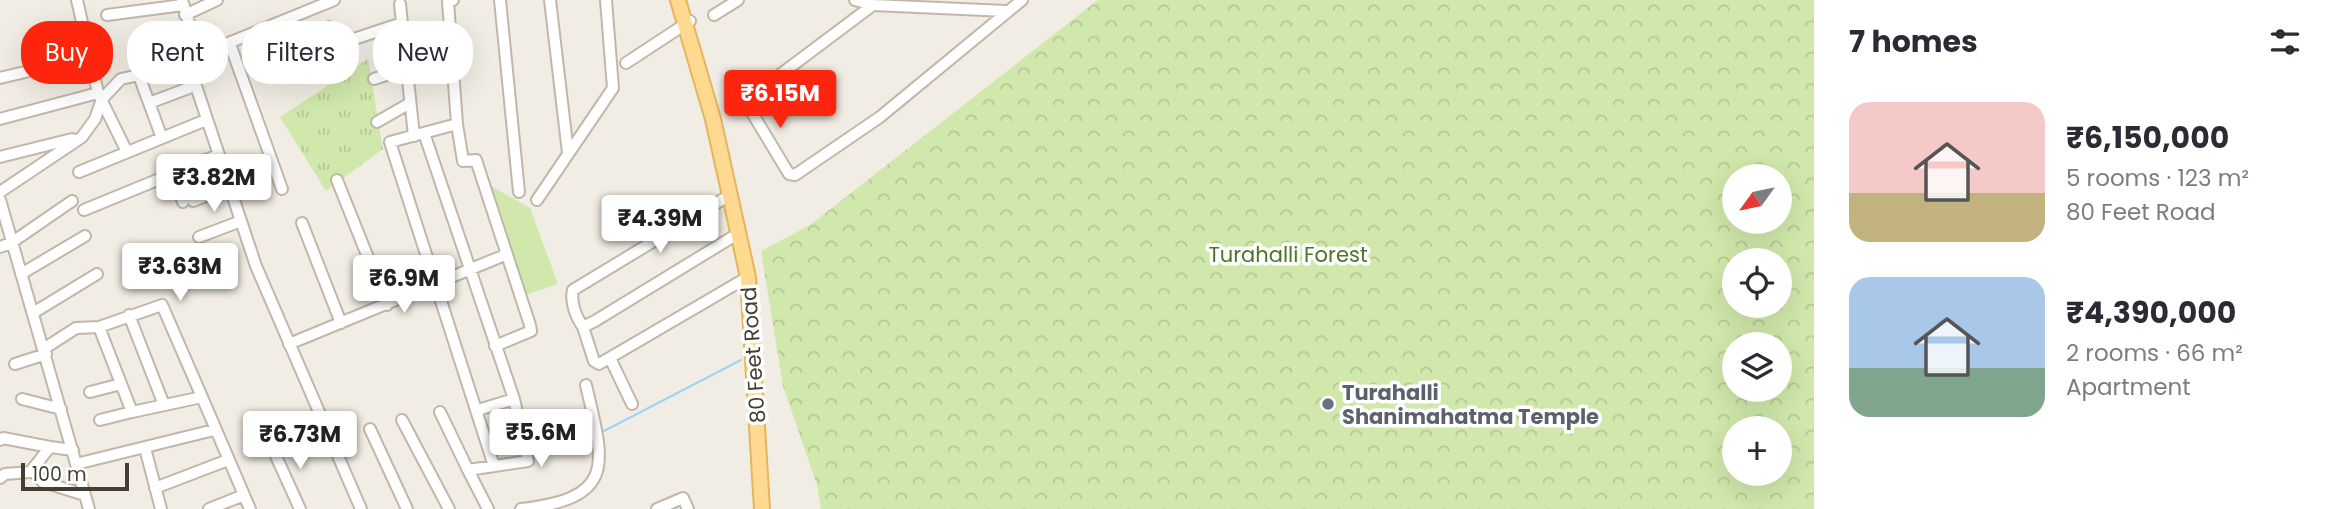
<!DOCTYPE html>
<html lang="en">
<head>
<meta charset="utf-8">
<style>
  body { margin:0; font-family:Poppins,sans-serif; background:#f2f2f3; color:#2b2b33; height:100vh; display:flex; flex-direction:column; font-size:26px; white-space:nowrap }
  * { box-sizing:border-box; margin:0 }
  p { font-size:23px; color:#7c7c81 }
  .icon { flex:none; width:38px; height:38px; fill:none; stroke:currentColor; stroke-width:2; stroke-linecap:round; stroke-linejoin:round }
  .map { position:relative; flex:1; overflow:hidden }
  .drawer { display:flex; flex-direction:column; background:#fff; width:525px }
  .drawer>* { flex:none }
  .hud { position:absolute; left:21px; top:21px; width:665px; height:63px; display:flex; gap:14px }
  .needle { width:46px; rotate:237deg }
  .controls { position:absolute; left:1722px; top:164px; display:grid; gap:14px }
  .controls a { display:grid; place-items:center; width:70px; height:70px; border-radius:50%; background:#fff; box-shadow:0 7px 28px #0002; font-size:35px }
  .scale { position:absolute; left:21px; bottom:18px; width:108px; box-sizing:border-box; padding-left:7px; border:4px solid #443d34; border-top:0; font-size:19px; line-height:24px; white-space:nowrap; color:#443d34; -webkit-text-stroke:5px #fff; paint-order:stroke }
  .price { position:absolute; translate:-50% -60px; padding:0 16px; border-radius:7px; background:#fff; color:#222; font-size:23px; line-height:46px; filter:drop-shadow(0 2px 4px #0008) }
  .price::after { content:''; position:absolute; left:50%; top:42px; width:21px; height:16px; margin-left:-10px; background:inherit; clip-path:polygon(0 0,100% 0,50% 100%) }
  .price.on { background:#fe250f; color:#fff }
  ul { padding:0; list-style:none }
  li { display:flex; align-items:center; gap:21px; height:175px; padding:0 35px }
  li span { display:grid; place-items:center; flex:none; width:196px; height:140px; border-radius:21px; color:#555 }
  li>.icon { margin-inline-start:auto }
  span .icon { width:84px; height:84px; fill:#fffc; stroke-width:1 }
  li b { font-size:30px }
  h2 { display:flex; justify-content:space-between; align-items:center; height:84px; padding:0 35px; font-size:30px }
  .chip { padding:0 24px; border-radius:28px; background:#fff; box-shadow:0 7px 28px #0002; font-size:24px; line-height:63px }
  .chip.on { background:#fe250f; color:#fff }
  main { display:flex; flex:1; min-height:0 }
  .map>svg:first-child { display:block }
</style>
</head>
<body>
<main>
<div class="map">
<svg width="1814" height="509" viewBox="0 0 1814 509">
  <defs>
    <pattern id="grass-tufts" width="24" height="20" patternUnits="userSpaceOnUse" patternTransform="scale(1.75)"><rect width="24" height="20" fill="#d0e8ab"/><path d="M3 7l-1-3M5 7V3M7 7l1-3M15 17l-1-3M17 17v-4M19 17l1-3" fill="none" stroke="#b4c894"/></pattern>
    <pattern id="forest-crowns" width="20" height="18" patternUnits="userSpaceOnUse" patternTransform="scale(1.75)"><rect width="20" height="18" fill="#d0e8ab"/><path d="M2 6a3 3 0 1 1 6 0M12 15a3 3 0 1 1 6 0" fill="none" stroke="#b4c894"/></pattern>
  </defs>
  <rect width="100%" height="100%" fill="#f2ede4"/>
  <path fill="url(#grass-tufts)" d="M368,59L383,149L326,191L280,117Z"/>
  <path fill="url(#forest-crowns)" fill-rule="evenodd" d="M1098,0H1814V509H821L817,485L783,386L761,251L810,225ZM1734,177H1780V222H1734ZM1734,261H1780V306H1734ZM1734,345H1780V390H1734ZM1734,429H1780V474H1734Z"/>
  <path fill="#d0e8ab" d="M491,186L530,208L558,284L525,295Z"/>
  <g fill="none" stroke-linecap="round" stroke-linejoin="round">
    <path stroke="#9ed4f1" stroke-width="2" d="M604,431L741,360"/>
    <defs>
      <path id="minor" d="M77,0L98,93L127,152
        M182,0L199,55
        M453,0L448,2L457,124L390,142L494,466
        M500,0L519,192
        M550,0L568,153
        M855,0L873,5L1006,11
        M400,4L414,136
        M873,5L745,101L789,174L795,175L880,117L1022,0
        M107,15L183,5
        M185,15L217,0
        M714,15L738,0
        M329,27L345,71
        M230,44L282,189
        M336,45L402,23
        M187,59L256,266L361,509
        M626,63L690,21
        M138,73L162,138
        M0,78L89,57
        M374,79L407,68
        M149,103L194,86
        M0,119L98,93
        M377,122L410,103
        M457,124L463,161L476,160L530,325L531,331L495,346
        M424,133L514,399L528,461L468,470L488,509
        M0,157L72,139
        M79,172L206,120
        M172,174L183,202
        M337,180L387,305
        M0,192L82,137L95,119L102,99L121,79L156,71L199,55L334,0
        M730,195L573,290C570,302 576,317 583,327L595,321L739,233
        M0,200L89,509
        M537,200L613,88L606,0
        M193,201L229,187
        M84,210L218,155
        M302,223L341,323
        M199,237L241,221
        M0,247L11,243L72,201
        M21,274L85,236
        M33,313L97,274
        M129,315L164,405
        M99,327L162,305L202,397
        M583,327L594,361L599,364L748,277
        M289,344L505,255
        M45,348L76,328L99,327L132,412L202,397L250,509
        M610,358L632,404
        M15,364L46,354
        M90,392L121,384
        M22,399L61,409
        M478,410L514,399
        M440,412L468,470
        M100,420L132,412
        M402,420L449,509
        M370,429L407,509
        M0,440L3,438L50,447
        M271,445L300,509
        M145,448L161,509
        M76,464L214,430
        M32,470L43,482L85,495
        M0,478L5,474L30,472L50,447L73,450
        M155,488L228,460
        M209,509L244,495
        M521,509C618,498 604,463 586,385
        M657,509L683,498L688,509"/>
      <path id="major" d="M678,0L713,119L748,277L762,509"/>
    </defs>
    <use href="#minor" stroke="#c1b7a9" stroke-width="14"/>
    <use href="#major" stroke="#e5b55e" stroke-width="18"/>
    <use href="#minor" stroke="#fff" stroke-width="10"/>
    <use href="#major" stroke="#ffd990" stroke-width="14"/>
  </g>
  <circle fill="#6b7280" stroke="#fff" stroke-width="2.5" cx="1328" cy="404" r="7"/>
  <g text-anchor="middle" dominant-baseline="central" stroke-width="7" stroke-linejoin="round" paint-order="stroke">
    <g font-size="21" fill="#497626" stroke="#fff">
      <text x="1288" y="254">Turahalli Forest</text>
    </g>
    <g font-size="21" fill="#443d34" stroke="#fff">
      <text transform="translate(753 355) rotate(-94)">80 Feet Road</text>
    </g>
    <g font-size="21" font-weight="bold" fill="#5b616d" stroke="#fff" text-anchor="start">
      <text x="1342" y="392">Turahalli<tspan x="1342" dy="24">Shanimahatma Temple</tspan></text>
    </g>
  </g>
</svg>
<div class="controls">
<a><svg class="needle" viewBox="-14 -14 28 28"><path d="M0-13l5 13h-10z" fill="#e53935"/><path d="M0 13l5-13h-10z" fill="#7c7c81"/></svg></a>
<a><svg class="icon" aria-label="locate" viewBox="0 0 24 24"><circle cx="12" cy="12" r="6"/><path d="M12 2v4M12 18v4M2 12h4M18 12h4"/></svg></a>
<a><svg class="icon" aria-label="layers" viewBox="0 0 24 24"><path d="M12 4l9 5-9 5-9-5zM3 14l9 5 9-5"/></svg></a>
<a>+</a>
</div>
<div class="scale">100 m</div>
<b class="price on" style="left:780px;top:130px">₹6.15M</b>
<b class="price" style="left:214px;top:214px">₹3.82M</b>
<b class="price" style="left:660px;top:255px">₹4.39M</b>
<b class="price" style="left:180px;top:303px">₹3.63M</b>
<b class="price" style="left:404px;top:315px">₹6.9M</b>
<b class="price" style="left:541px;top:469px">₹5.6M</b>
<b class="price" style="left:300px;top:471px">₹6.73M</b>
<div class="hud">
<a class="chip on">Buy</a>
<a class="chip">Rent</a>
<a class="chip">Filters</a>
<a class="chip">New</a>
</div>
</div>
<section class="drawer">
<h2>7 homes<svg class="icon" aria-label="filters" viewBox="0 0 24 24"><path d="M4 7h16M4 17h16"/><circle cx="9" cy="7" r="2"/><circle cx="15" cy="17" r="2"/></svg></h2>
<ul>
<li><span style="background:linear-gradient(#f6c9c9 65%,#c2b280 0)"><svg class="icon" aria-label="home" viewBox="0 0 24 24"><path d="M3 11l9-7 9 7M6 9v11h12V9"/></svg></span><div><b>₹6,150,000</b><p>5 rooms · 123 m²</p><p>80 Feet Road</p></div></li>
<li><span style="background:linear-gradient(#a9c7e8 65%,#7fa58c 0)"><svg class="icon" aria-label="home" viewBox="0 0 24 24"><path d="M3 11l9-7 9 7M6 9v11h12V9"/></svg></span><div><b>₹4,390,000</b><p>2 rooms · 66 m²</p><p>Apartment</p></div></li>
</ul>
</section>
</main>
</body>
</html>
